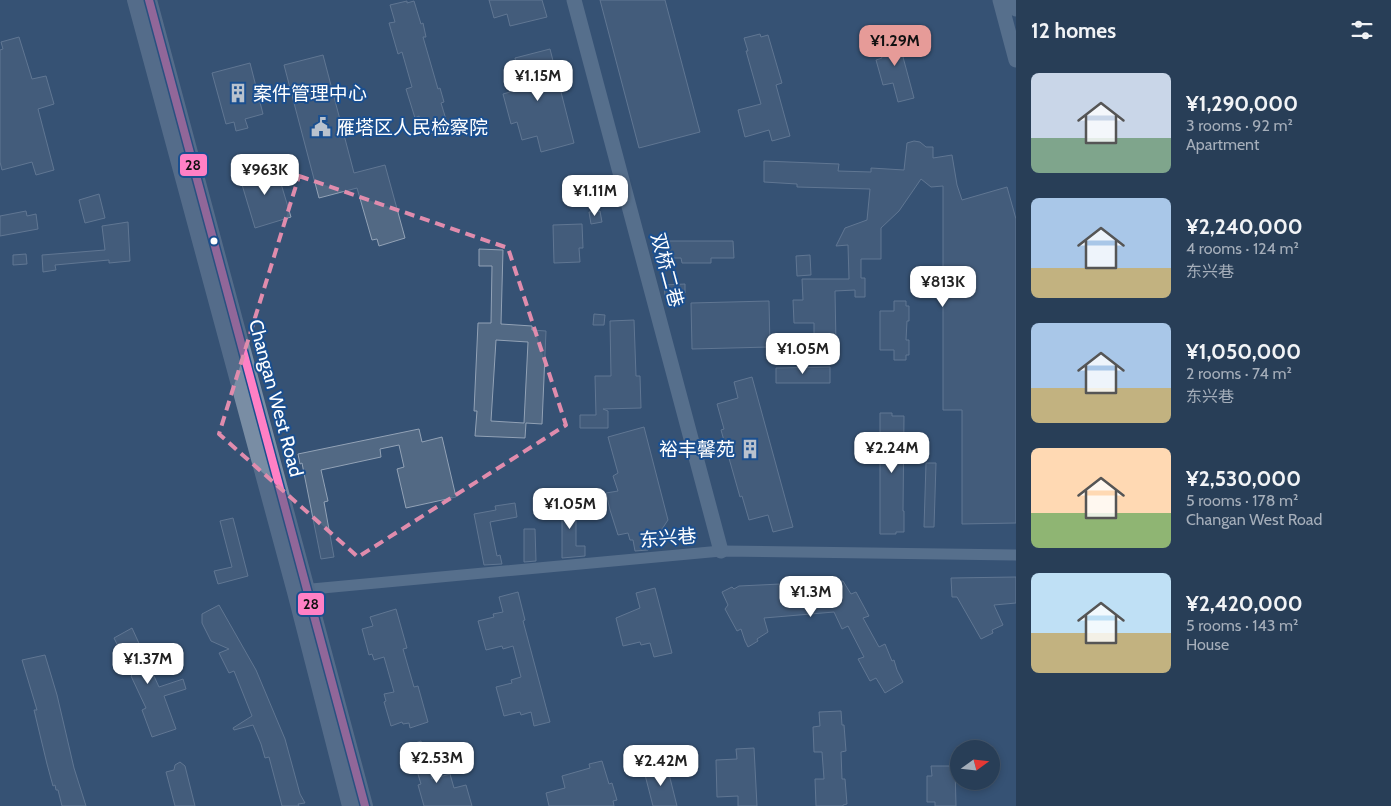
<!DOCTYPE html>
<html lang="en">
<head>
<meta charset="utf-8">
<style>
  body { margin:0; font-family:Cabin,"Noto Sans SC",sans-serif; background:#344961; color:#f1f3f6; height:100vh; display:flex; flex-direction:column; font-size:19px; white-space:nowrap }
  * { box-sizing:border-box; margin:0 }
  p { font-size:16px; color:#a5aeba }
  .icon { flex:none; width:28px; height:28px; fill:none; stroke:currentColor; stroke-width:2; stroke-linecap:round; stroke-linejoin:round }
  .map { position:relative; flex:1; overflow:hidden }
  .sheet { display:flex; flex-direction:column; background:#283e57; width:375px }
  .sheet>* { flex:none }
  .needle { width:32px; rotate:75deg }
  .buttons { position:absolute; left:950px; top:740px; display:grid; gap:10px }
  .buttons a { display:grid; place-items:center; width:50px; height:50px; border-radius:50%; background:#283e57; box-shadow:0 2px 8px #0003,0 0 0 1px #44576d; font-size:25px }
  .price { position:absolute; translate:-50% -42px; padding:0 11px; border-radius:10px; background:#fff; color:#222; font-size:16px; line-height:32px; filter:drop-shadow(0 1px 2px #0008) }
  .price::after { content:''; position:absolute; left:50%; top:30px; width:15px; height:11px; margin-left:-8px; background:inherit; clip-path:polygon(0 0,100% 0,50% 100%) }
  .price.selected { background:#e69b98; color:#111 }
  ul { padding:0; list-style:none }
  li { display:flex; align-items:center; gap:15px; height:125px; padding:0 15px }
  li span { display:grid; place-items:center; flex:none; width:140px; height:100px; border-radius:8px; color:#555 }
  li>.icon { margin-inline-start:auto }
  span .icon { width:60px; height:60px; fill:#fffc; stroke-width:1 }
  li b { font-size:21px }
  h2 { display:flex; justify-content:space-between; align-items:center; height:60px; padding:0 15px; font-size:21px }
  main { display:flex; flex:1; min-height:0 }
  .map>svg:first-child { display:block }
</style>
</head>
<body>
<main>
<div class="map">
<svg width="1016" height="806" viewBox="0 0 1016 806">
  <rect width="100%" height="100%" fill="#365274"/>
  <path fill="#526984" stroke="#92a2b6" fill-rule="evenodd" d="M489,0H542L547,17L510,26L507,14L494,18Z
    M600,0H665L700,132L639,148Z
    M407,1V3L414,1L421,24L423,23L426,37H423L438,89L440,88L444,102L441,103L448,126L441,128L442,130L425,135L419,116L415,118L406,89L412,87L402,52L398,54L389,23L395,22L390,5Z
    M900,33L906,56L903,57L914,98L898,102L893,83L883,85L876,60L882,58L881,56L885,55L881,38Z
    M760,34L761,37L768,35L782,83L776,85L790,136L772,141L769,130L745,137L738,110L761,104L746,51H748L744,38Z
    M19,37L32,79L46,76L54,104L38,109L54,170L36,175L32,162L2,170L0,162V50L3,49L1,42Z
    M550,49L574,143L541,152L537,136L522,140L517,122L511,124L503,94L510,92L505,75L518,72L515,58Z
    M323,55L354,173L385,165L405,238L379,246L377,239L372,240L357,188L319,198L284,65Z
    M250,63L263,114L245,119L248,128L236,131L234,122L226,124L212,73Z
    M914,141L920,142L926,147H933V158L952,155L957,185L962,200L1007,187L1016,219V523L962,524V410H943V186L931,187L921,179L899,211L881,228V259H861V278H865V297H855V290L835,291L836,344L814,345V323H794L793,300H803L802,279H849L848,245L836,246L845,228L867,220L870,189L797,187V184L764,182V161L839,164L838,171L871,172V168L904,170L907,143Z
    M257,163L260,172L276,167L291,217L255,228L240,178L248,176L245,166Z
    M99,194L105,218L85,223L79,200Z
    M26,211L27,216L36,214L38,229L0,236V216Z
    M600,211L602,222L591,224L589,212Z
    M128,222L130,261L109,263V260L55,265L56,270L43,272L42,255L105,250L102,226Z
    M582,224L583,248H579L580,262L554,263L553,225Z
    M668,241H733L734,258H711V263H682L681,258H668Z
    M479,249L503,250L501,324L532,326V330L546,331L542,424L526,423L525,438L475,436L477,411H474L478,323H491L492,266H479ZM496,340L528,342L524,423L491,421Z
    M26,254L27,264L13,265V255Z
    M810,255L811,275L797,276L796,256Z
    M685,284V293L665,295L664,285Z
    M769,301L770,347L692,349L691,303Z
    M894,301H906V306H909V321H907L906,340H909V355H906V360H894V350H880V311H894Z
    M594,314L605,315L604,325H593Z
    M634,320L636,376H640L641,408L603,409L608,411V428H580V415H596L595,376H611L610,321Z
    M830,367V383H776V368Z
    M752,377L793,527L773,532L768,515L749,520L742,496L740,497L721,430L724,429L717,404L738,398L734,382Z
    M880,413H892V416H904L903,511H904V532H896V534H880Z
    M644,427L668,520L648,550L635,551L633,540H630L628,533L618,535L610,510L606,493L618,491L613,476L618,473L608,437Z
    M419,429L422,442L442,437L456,497L406,508L397,469L404,467L399,445L380,449L381,457L321,470L328,501L324,502L334,557L321,559L302,463L300,464L298,454Z
    M926,463H936L934,527H924Z
    M562,497H576V546H585V556L562,558Z
    M515,503L517,517L490,522L497,556L500,555L502,564L484,565L474,514L496,510L495,506Z
    M233,518L248,576L218,584L214,571L232,567L220,521Z
    M524,529H535L536,561L524,562Z
    M1016,577V603L994,605L1003,625L992,630L993,633L981,639L957,597H952L951,578Z
    M843,581L851,594L856,592L869,616L863,618L879,647L885,644L892,661L894,660L897,670L903,682L885,693L876,678L870,681L858,659L864,657L848,626L842,629L834,612L764,618L768,632L757,639L758,641L748,647L745,641L741,629L737,631L725,609L728,605L722,592L732,587L734,589L739,586Z
    M655,588L672,653L654,657L650,643L641,645L640,642L623,646L616,618L640,608L636,593Z
    M518,592L525,620L523,621L550,722L534,726L531,712L521,715L520,712L504,716L496,687L512,683L511,680L521,677L513,646L503,649L502,646L486,650L478,621L494,617L493,614L503,612L499,597Z
    M219,605L256,670L285,739L300,794L305,803L298,804L299,806H282L269,757L265,758L261,744L253,725L234,730L233,728L252,716L234,671L229,673L219,653L229,649L211,641L202,623V614Z
    M396,609L407,648L403,649L414,687L418,686L428,722L410,728L409,723L403,724L402,722L391,726L384,702L386,701L384,694L394,692L384,657L374,660L372,654L369,655L362,629L373,626L370,617Z
    M132,628L159,687L183,679L186,689L164,696L176,729L152,737L142,710L146,708L131,676L132,675L114,638Z
    M45,655L57,695L74,768L86,806H62L58,790H56L55,785L53,786L47,764L34,710H37L22,660Z
    M841,711L842,725H844L846,751L841,752L842,779H845L847,804L843,805V806H816L815,779H824L822,752H814L813,727L820,726L819,712Z
    M421,741L432,779L450,774L454,788L466,785L472,806H424L418,785L421,784L409,745Z
    M754,748L757,806H738V796L717,797L716,760L737,759L736,749Z
    M602,761L609,784L612,783L617,800L613,801L614,806H549L546,793L565,788L562,776L590,768L589,764Z
    M180,762L185,766L195,806H175L166,772L174,770L175,765Z
    M667,766L677,806H653L644,771Z
    M931,766H955L956,806H935V802H927V776H932Z"/>
  <g fill="none" stroke-linecap="round" stroke-linejoin="round">
    <path stroke="#7d92a8" stroke-width="11" d="M301,590L721,551L1016,555"/>
    <path stroke="#7d92a8" stroke-width="15" d="M574,0L721,551
      M1000,0L1016,60
      M1014,0L1016,9"/>
    <path stroke="#798da4" stroke-width="16" d="M135,0L295,592L350,806
      M149,0L365,806"/>
    <defs>
      <path id="bus-1" d="M149,0L365,806"/>
    </defs>
    <use href="#bus-1" stroke="#1b4f8f" stroke-width="11"/>
    <use href="#bus-1" stroke="#ff80c5" stroke-width="8"/>
  </g>
  <path d="M0 0H1016V806H0ZM299,176L508,248L566,425L358,557L219,434Z" fill="#365274" fill-opacity=".55" fill-rule="evenodd"/>
  <path fill="none" stroke="#e08cad" stroke-width="4" stroke-dasharray="10 6" stroke-linejoin="round" d="M299,176L508,248L566,425L358,557L219,434Z"/>
  <defs>
    <symbol id="building-bare" viewBox="-9 -9 18 18"><path d="M-4-6H4V6H1V3H-1V6H-4ZM-2.5-4.3h1.7v1.8h-1.7ZM.8-4.3h1.7v1.8H.8ZM-2.5-1h1.7V.8h-1.7ZM.8-1h1.7V.8H.8Z" fill="#b9c2ce" stroke="#1b4f8f" stroke-width="2.5" paint-order="stroke"/></symbol>
    <symbol id="civic-bare" viewBox="-9 -9 18 18"><path d="M-.6-6.5H3V-4.5H.6V-3L4-1V1h2V6H-6V1h2V-1L-.6-3ZM-1.2 2.5V6h2.4V2.5Z" fill="#b9c2ce" stroke="#1b4f8f" stroke-width="2.5" paint-order="stroke"/></symbol>
  </defs>
  <g fill-rule="evenodd">
    <use href="#building-bare" x="224" y="79" width="28" height="28"/>
    <use href="#civic-bare" x="307" y="113" width="28" height="28"/>
    <use href="#building-bare" x="736" y="435" width="28" height="28"/>
  </g>
  <circle fill="#fff" stroke="#1b4f8f" stroke-width="2" cx="214" cy="241" r="4.5"/>
  <g text-anchor="middle" dominant-baseline="central" stroke-width="4" stroke-linejoin="round" paint-order="stroke">
    <g font-size="19" fill="#fff" stroke="#1b4f8f" text-anchor="start">
      <text x="253" y="93">案件管理中心</text>
      <text x="336" y="127">雁塔区人民检察院</text>
      <text x="735" y="449" text-anchor="end">裕丰馨苑</text>
    </g>
    <g font-size="19" fill="#fff" stroke="#1b4f8f">
      <text transform="translate(667 270) rotate(75)">双桥二巷</text>
      <text transform="translate(276 398) rotate(75)">Changan West Road</text>
      <text transform="translate(668 538) rotate(-5)">东兴巷</text>
    </g>
  </g>
  <g stroke="#1b4f8f" stroke-width="2">
    <rect x="179" y="153" width="29" height="24" rx="5" fill="#ff80c5"/>
    <rect x="297" y="592" width="28" height="24" rx="5" fill="#ff80c5"/>
  </g>
  <g font-size="14" text-anchor="middle" font-weight="bold" fill="#111">
    <text x="193" y="170">28</text>
    <text x="311" y="609">28</text>
  </g>
</svg>
<div class="buttons">
<a><svg class="needle" viewBox="-14 -14 28 28"><path d="M0-13l5 13h-10z" fill="#e53935"/><path d="M0 13l5-13h-10z" fill="#a5aeba"/></svg></a>
</div>
<b class="price selected" style="left:895px;top:67px">¥1.29M</b>
<b class="price" style="left:538px;top:102px">¥1.15M</b>
<b class="price" style="left:265px;top:196px">¥963K</b>
<b class="price" style="left:595px;top:217px">¥1.11M</b>
<b class="price" style="left:943px;top:308px">¥813K</b>
<b class="price" style="left:803px;top:375px">¥1.05M</b>
<b class="price" style="left:892px;top:474px">¥2.24M</b>
<b class="price" style="left:570px;top:530px">¥1.05M</b>
<b class="price" style="left:811px;top:618px">¥1.3M</b>
<b class="price" style="left:148px;top:685px">¥1.37M</b>
<b class="price" style="left:437px;top:784px">¥2.53M</b>
<b class="price" style="left:661px;top:787px">¥2.42M</b>
</div>
<section class="sheet">
<h2>12 homes<svg class="icon" aria-label="filters" viewBox="0 0 24 24"><path d="M4 7h16M4 17h16"/><circle cx="9" cy="7" r="2"/><circle cx="15" cy="17" r="2"/></svg></h2>
<ul>
<li><span style="background:linear-gradient(#c9d6e8 65%,#7fa58c 0)"><svg class="icon" aria-label="home" viewBox="0 0 24 24"><path d="M3 11l9-7 9 7M6 9v11h12V9"/></svg></span><div><b>¥1,290,000</b><p>3 rooms · 92 m²</p><p>Apartment</p></div></li>
<li><span style="background:linear-gradient(#a9c7e8 70%,#c2b280 0)"><svg class="icon" aria-label="home" viewBox="0 0 24 24"><path d="M3 11l9-7 9 7M6 9v11h12V9"/></svg></span><div><b>¥2,240,000</b><p>4 rooms · 124 m²</p><p>东兴巷</p></div></li>
<li><span style="background:linear-gradient(#a9c7e8 65%,#c2b280 0)"><svg class="icon" aria-label="home" viewBox="0 0 24 24"><path d="M3 11l9-7 9 7M6 9v11h12V9"/></svg></span><div><b>¥1,050,000</b><p>2 rooms · 74 m²</p><p>东兴巷</p></div></li>
<li><span style="background:linear-gradient(#ffd9b3 65%,#8fb573 0)"><svg class="icon" aria-label="home" viewBox="0 0 24 24"><path d="M3 11l9-7 9 7M6 9v11h12V9"/></svg></span><div><b>¥2,530,000</b><p>5 rooms · 178 m²</p><p>Changan West Road</p></div></li>
<li><span style="background:linear-gradient(#bfe0f5 60%,#c2b280 0)"><svg class="icon" aria-label="home" viewBox="0 0 24 24"><path d="M3 11l9-7 9 7M6 9v11h12V9"/></svg></span><div><b>¥2,420,000</b><p>5 rooms · 143 m²</p><p>House</p></div></li>
</ul>
</section>
</main>
</body>
</html>
